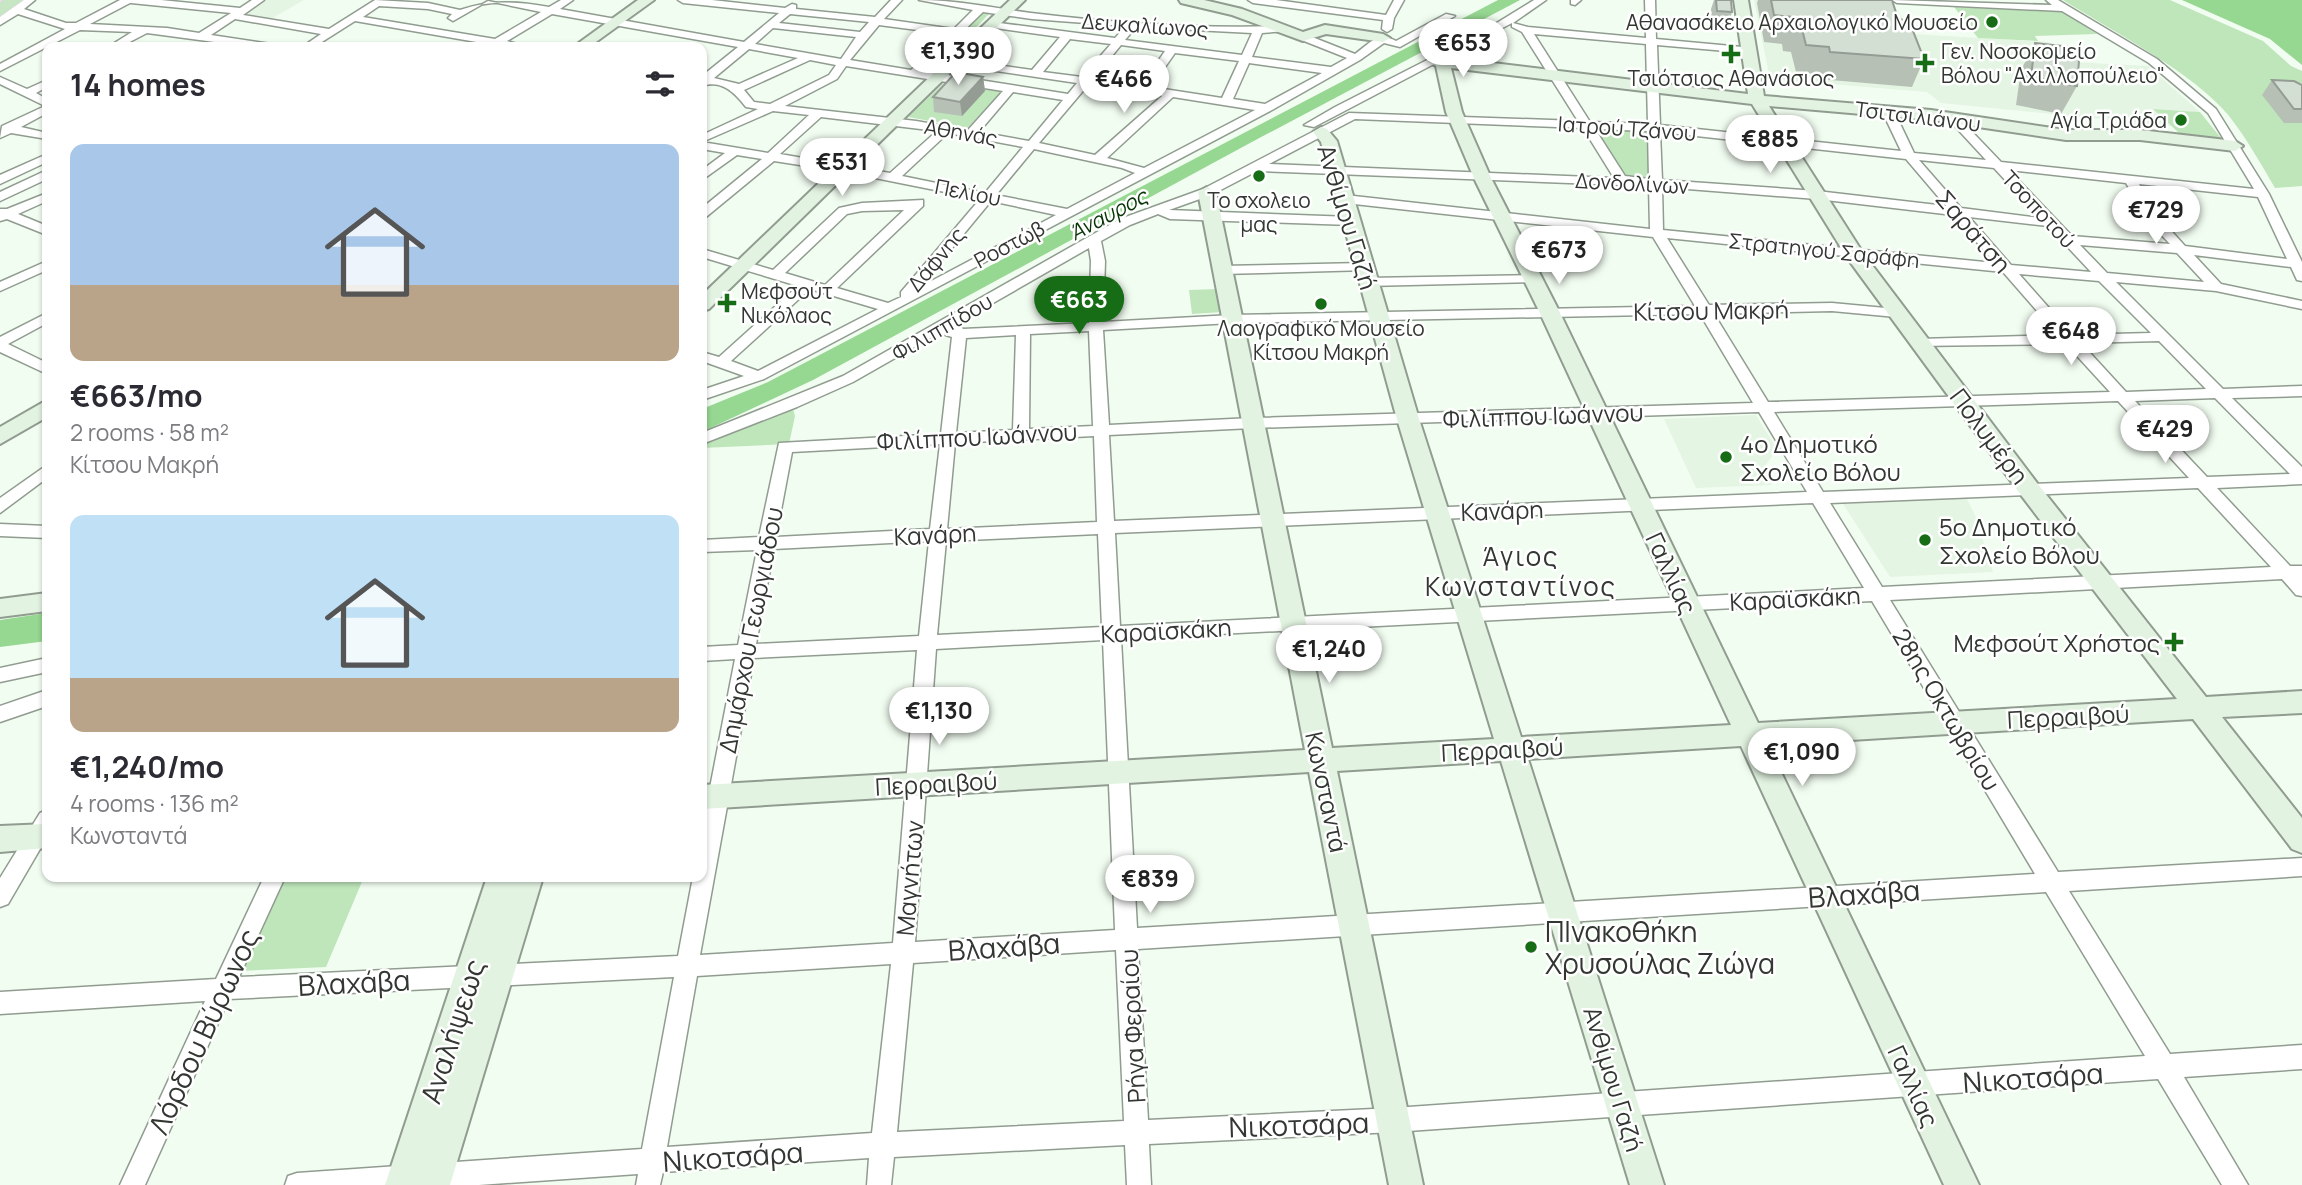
<!DOCTYPE html>
<html lang="en">
<head>
<meta charset="utf-8">
<style>
  body { margin:0; font-family:Manrope,sans-serif; background:#f2f2f3; color:#2b2b33; height:100vh; display:flex; flex-direction:column; font-size:26px; white-space:nowrap }
  * { box-sizing:border-box; margin:0 }
  p { font-size:23px; color:#7c7c81 }
  .icon { flex:none; width:38px; height:38px; fill:none; stroke:currentColor; stroke-width:2; stroke-linecap:round; stroke-linejoin:round }
  .map { position:relative; flex:1; overflow:hidden }
  .drawer { position:absolute; left:42px; top:42px; width:665px; height:840px; display:flex; flex-direction:column; background:#fff; border-radius:14px; box-shadow:0 2px 5px #0004 }
  .drawer>* { flex:none }
  .price { position:absolute; translate:-50% -60px; padding:0 16px; border-radius:24px; background:#fff; color:#222; font-size:23px; line-height:46px; filter:drop-shadow(0 2px 4px #0008) }
  .price::after { content:''; position:absolute; left:50%; top:42px; width:21px; height:16px; margin-left:-10px; background:inherit; clip-path:polygon(0 0,100% 0,50% 100%) }
  .price.selected { background:#166d16; color:#fff }
  ul { padding:0; list-style:none }
  li { display:grid; align-content:center; gap:14px; height:371px; padding:0 28px }
  li span { display:grid; place-items:center; height:217px; border-radius:14px; color:#555 }
  li>.icon { margin-inline-start:auto }
  span .icon { width:126px; height:126px; fill:#fffc; stroke-width:1 }
  li b { font-size:30px }
  h2 { display:flex; justify-content:space-between; align-items:center; height:84px; padding:0 28px; font-size:30px }
  .map>svg:first-child { display:block }
</style>
</head>
<body>
<div class="map">
<svg width="2302" height="1185" viewBox="0 0 2302 1185">
  <rect width="100%" height="100%" fill="#f2fdf1"/>
  <path fill="#e4f5e3" d="M266,0H304L269,20L240,16Z
    M1754,0L1893,4L1913,34L2048,42L2072,62L2148,66L2200,112L2154,109L2171,126L1941,103L1927,92L1770,79Z
    M1756,415L1777,449L1763,469L1772,485L1696,488L1664,419Z
    M1966,497L1975,515L1993,572L1890,577L1843,504Z"/>
  <path fill="#bfe6bb" d="M2063,0H2170L2263,41L2291,66L2302,71V186L2275,188C2261,164 2247,139 2229,116C2194,73 2112,31 2063,0Z
    M1954,7L2064,12L2097,34L2035,36L2038,41L1978,38Z
    M980,13L989,14L931,73L921,71Z
    M946,81L1003,90L968,128L908,117Z
    M2153,109L2200,112L2221,138L2180,134Z
    M1596,129L1648,131L1649,178L1623,177Z
    M1217,289L1222,312L1192,314L1189,290Z
    M793,409L795,416L789,444L702,448V445Z
    M284,877H364L326,967L240,971Z"/>
  <path fill="#96d791" d="M1498,0H1520L1250,143L813,380L702,432V409L768,382Z
    M2182,0H2302V65L2270,39Z
    M47,613V641L0,647V620Z"/>
  <g fill="none" stroke-linecap="round" stroke-linejoin="round">
    <defs>
      <path id="street" d="M24,0H35L24,9L66,23H76L120,0H161L240,8L252,0H264L243,15L329,29L375,0L428,3L460,10C489,0 517,1 549,7L561,0H573L560,9L744,42L779,13L683,3L678,0H712L785,8L792,4L796,5V9L875,17L891,0H902L884,19L954,29L973,10L919,0C957,0 993,8 1031,13C1114,23 1200,29 1283,26L1287,27V31L1262,33L1252,57L1331,67L1347,58L1299,39V35H1307L1355,54C1370,43 1378,31 1396,41L1446,14L1455,16L1400,47L1384,43L1360,60L1272,110L764,379L702,400V390L744,376L702,361V352L719,357L798,286L702,257V249L773,270L839,208L862,203L923,200V206L837,288L888,303L901,297V292L980,199L845,172L774,161L706,217L702,218V208L762,159L737,155L702,180V170L725,153L702,149V135L758,109L746,107C735,93 722,79 702,86V76L738,47L552,14L507,41L527,47H489L488,44L355,21L314,47H302L321,34L235,19L211,35L271,44L276,47H252L147,33L120,47H108L132,32L80,30L0,71V64L65,29L18,14L0,25V17ZM488,1L541,12L495,39L363,17L379,6L428,9L452,14L448,18L453,21ZM130,3H131L231,13L199,33L167,28L90,24ZM983,12L1032,19L1126,26L1115,38L992,22L987,25L988,27L1060,37L1032,70L955,59L950,62L955,65L1077,83L1068,94L922,71ZM790,14L869,22L860,32L779,23ZM879,25L948,34L911,70L850,60ZM1136,27L1252,33L1242,55L1125,40ZM773,28L856,37L841,59L755,44ZM1070,39L1111,44L1082,77L1043,72ZM1121,45L1165,51L1141,86L1093,79ZM749,49L798,58L739,84L714,78ZM1175,53L1239,61L1222,98L1151,87ZM810,60L836,65L829,75L770,104L754,102L744,90ZM1249,63L1322,73L1265,104L1233,99ZM846,66L1003,91L968,130L916,121L785,106L837,79ZM1088,85L1162,96L1095,155L1039,143ZM1013,92L1063,100L1029,141L979,132ZM1173,97L1255,110L1144,168L1107,158ZM773,111L809,115L768,153L702,142ZM821,117L937,131L890,173L780,154ZM948,133L1023,147L985,193L902,176ZM1034,149L1122,168L1135,173L1067,209L996,195ZM991,201L1056,215L920,287ZM904,210L825,285L785,273L847,214L862,211ZM810,289L878,309L758,371L731,361Z
        M1248,0H1276L1386,15L1394,0H1404L1394,18L1392,29L1387,32L1382,29L1383,20L1253,3Z
        M1534,0H1546L1513,23L1528,27L1646,38L1645,0H1655L1656,39L1753,48V52L1749,53L1657,45L1660,125L1901,151L1882,111L1888,108L1894,111L1914,153L1986,160L1950,121L1948,119L1954,116L1958,117L2001,162L2254,189L2208,113L2149,63L2062,11L1897,3L1892,0L2052,5L2046,0H2058L2157,59L2216,109L2269,194L2302,262V281L2297,280L2291,267L2194,255L2221,284L2302,301V309L2216,291L2116,282L2223,389L2302,386V396L2232,398L2302,467V484L2217,488L2290,566H2302V596L2296,595L2282,579L1890,600L2058,872L2302,858V876L2069,891L2170,1054L2302,1045V1069L2184,1077L2248,1185H2222L2158,1079L1394,1132L1149,1144L1151,1185H1127L1125,1145L894,1157L891,1185H867L869,1158L663,1172L660,1185H636L638,1174L479,1185H285L288,1176L297,1173L642,1149L674,977L229,999L145,1185H120L205,1001L0,1014V992L216,979L264,877H285L239,977L678,956L693,877H702V829L735,659L702,661V647L738,645L757,550L702,552V540L759,537L779,443L941,434L952,337L939,333L853,382L797,407L702,444V433L843,376L1120,219L1203,189L1349,113L1578,121L1522,32L1512,27V23L1314,127L1304,125L1335,107L1482,32ZM1534,34L1646,44L1648,124L1590,122ZM1355,119L1583,128L1614,178L1269,164ZM1595,129L1648,131L1649,179L1625,176ZM1660,132L1906,159L1946,206L1817,191L1662,180ZM1919,160L1994,168L2040,218L1961,208ZM2009,170L2126,183L2147,220L2170,244L2072,236ZM1257,171L1621,185L1630,191L1634,190L1635,186H1649L1650,229L1345,195L1339,199L1345,203L1653,237L1695,306L1232,315L1103,322L1105,261L1101,241L1130,225L1158,214L1170,219L1351,225L1357,221L1351,217L1169,210L1211,195ZM2139,184L2258,197L2287,259L2185,246L2157,215ZM1662,187L1817,199L1953,215L1995,263L1663,230ZM1969,217L2048,226L2091,272L2011,265ZM1667,238L2003,272L2058,335L1919,339L1912,343L1914,346L2066,344L2110,392L1768,402L1714,314L1832,311L1896,317L1903,313L1896,309L1832,303L1709,305ZM2080,245L2177,253L2204,282L2107,273ZM1089,248L1091,261L1089,323L963,329L958,323ZM2019,274L2099,281L2151,333L2073,335ZM1700,314L1753,403L1252,418L1109,425L1103,330L1232,323ZM1089,331L1093,426L1029,429L1030,334ZM1016,335L1013,430L956,433L966,338ZM2159,341L2206,389L2126,392L2081,343ZM2215,398L2290,474L2207,477L2135,401ZM2118,401L2189,478L1823,492L1774,412ZM1759,412L1807,492L1114,521L1109,435L1252,428ZM1094,436L1097,522L947,529L955,443ZM940,444L930,529L776,537L792,452ZM2198,488L2271,567L1882,587L1830,503ZM1813,503L1864,588L1120,626L1115,533ZM1098,534L1102,627L937,635L946,541ZM929,541L919,636L756,644L774,549ZM1872,601L2035,874L1137,928L1121,639ZM1103,640L1115,930L915,942L936,649ZM917,650L893,943L700,955L754,658ZM2046,892L2145,1056L1394,1108L1148,1120L1138,949ZM1116,950L1124,1121L897,1132L913,963ZM891,964L872,1133L667,1147L697,976Z
        M1571,0H1581L1575,5L1571,4Z
        M0,77L27,89L47,80V87L36,93L47,99V113L21,127L47,133V139L11,133L0,138L2,126L45,106L0,84Z
        M47,154V162L0,184V175Z
        M47,170V179L0,201V192Z
        M47,193V201L18,214L47,226V235L7,219L0,221V209H7Z
        M47,261V270L0,291V282Z
        M1363,263L1370,267L1368,270L1222,274L1215,270L1222,266Z
        M1533,275L1538,276V282L1367,286L1360,282L1367,278Z
        M47,313V323L8,344L47,363V374L0,352V337Z
        M47,465V478L0,513V498Z
        M0,524L47,526V538L0,536Z
        M47,658V672L0,682V668Z
        M47,690V706L0,722V706Z
        M47,810V837L8,904L0,907V878L40,813Z"/>
      <path id="secondary" d="M638,0H654L589,47H573Z
        M1010,0H1025L709,309L702,311V295Z
        M1179,0H1204L1242,9L1303,32L1325,25L1383,34L1390,38L1383,42L1326,34L1303,41L1232,15L1181,3Z
        M1734,0H1748L1764,96L1931,110L2066,130H2140L2235,141L2243,146L2235,151L2140,140H2066L1931,120L1769,106L1863,253L2037,483L2206,697L2302,691V713L2222,717L2302,818V853L2292,849L2193,719L1768,745L1979,1185H1944L1741,746L1528,759L1664,1185H1630L1501,761L1337,771L1423,1185H1389L1309,772L702,809V785L1305,750L1198,192L1207,187L1216,192L1332,748L1494,739L1397,419L1321,142L1313,132L1321,127L1327,129L1337,141L1419,419L1521,737L1731,725L1540,313L1474,178L1446,112L1436,66L1427,61L1435,56L1748,94ZM1451,68L1752,104L1848,259L2021,495L2177,699L1758,723L1560,313L1491,178L1462,112Z
        M47,400V417L0,444V427Z
        M47,593V611L0,617V599Z
        M47,824V848L0,852V826Z
        M487,877H543L450,1185H385Z"/>
      <path id="primary" d="M5,0H23L0,16V3Z"/>
    </defs>
    <use href="#street" stroke="#919c90" stroke-width="3"/>
    <use href="#secondary" stroke="#919c90" stroke-width="4"/>
    <use href="#primary" stroke="#dadbda" stroke-width="4"/>
    <use href="#street" fill="#fff" fill-rule="evenodd"/>
    <use href="#secondary" fill="#e2f3e1" fill-rule="evenodd"/>
    <use href="#primary" fill="#c6e6c4" fill-rule="evenodd"/>
  </g>
  <path fill="#b6c0b5" d="M1714,0H1731L1732,12L1728,26L1712,24L1711,9Z
    M1758,0H1892L1898,19L1924,59L1912,87L1819,79L1818,74L1796,72L1791,52L1783,51L1782,44L1764,42L1757,3Z
    M2035,43L2077,86L2061,114L2016,105L2021,70Z
    M983,77L985,91L962,116L934,112L933,97Z
    M2272,80L2302,85V123H2284L2262,95Z"/>
  <path fill="#949c94" d="M983,77L985,91L962,116L960,102Z"/>
  <path fill="#d4dfd3" stroke="#949c94" stroke-width="2" d="M1716,0H1731L1732,12L1717,11Z
    M1771,0H1892L1898,19L1909,21L1924,59L1830,52L1829,47L1806,45L1801,25H1794L1792,17L1774,15Z
    M2035,43L2080,48L2077,86L2031,77Z
    M956,72L983,77L960,102L933,97Z
    M2272,80L2294,81L2302,85V109H2294Z"/>
  <g fill="#166d16" stroke="#fff" stroke-width="2.5">
    <circle cx="1992" cy="22" r="7"/>
    <path d="M1727.5 43.5h7v7h7v7h-7v7h-7v-7h-7v-7h7z"/>
    <path d="M1921.5 52.5h7v7h7v7h-7v7h-7v-7h-7v-7h7z"/>
    <circle cx="2181" cy="120" r="7"/>
    <circle cx="1259" cy="176" r="7"/>
    <path d="M723.5 292.5h7v7h7v7h-7v7h-7v-7h-7v-7h7z"/>
    <circle cx="1321" cy="304" r="7"/>
    <circle cx="1726" cy="457" r="7"/>
    <circle cx="1925" cy="540" r="7"/>
    <path d="M2170.5 631.5h7v7h7v7h-7v7h-7v-7h-7v-7h7z"/>
    <circle cx="1531" cy="947" r="7"/>
  </g>
  <g text-anchor="middle" dominant-baseline="central" stroke-width="5" stroke-linejoin="round" paint-order="stroke">
    <g font-size="21" fill="#323732" stroke="#fff">
      <text x="1978" y="22" text-anchor="end">Αθανασάκειο Αρχαιολογικό Μουσείο</text>
      <text x="1941" y="51" text-anchor="start">Γεν. Νοσοκομείο<tspan x="1941" dy="24">Βόλου "Αχιλλοπούλειο"</tspan></text>
      <text x="1731" y="78">Τσιότσιος Αθανάσιος</text>
      <text x="2167" y="120" text-anchor="end">Αγία Τριάδα</text>
      <text x="1259" y="200">Το σχολειο<tspan x="1259" dy="24">μας</tspan></text>
      <text x="741" y="291" text-anchor="start">Μεφσούτ<tspan x="741" dy="24">Νικόλαος</tspan></text>
      <text x="1321" y="328">Λαογραφικό Μουσείο<tspan x="1321" dy="24">Κίτσου Μακρή</tspan></text>
    </g>
    <g font-size="21" fill="#323732" stroke="#fff">
      <text transform="translate(1145 25) rotate(4)">Δευκαλίωνος</text>
      <text transform="translate(1918 116) rotate(7)">Τσιτσιλιάνου</text>
      <text transform="translate(1627 128) rotate(4)">Ιατρού Τζάνου</text>
      <text transform="translate(961 132) rotate(10)">Αθηνάς</text>
      <text transform="translate(1632 183) rotate(3)">Δονδολίνων</text>
      <text transform="translate(968 192) rotate(11)">Πελίου</text>
      <text transform="translate(2039 209) rotate(47)">Τσοποτού</text>
      <text transform="translate(1009 244) rotate(-28)">Ροστώβ</text>
      <text transform="translate(1824 250) rotate(6)">Στρατηγού Σαράφη</text>
      <text transform="translate(936 259) rotate(-50)">Δάφνης</text>
      <text transform="translate(942 327) rotate(-30)">Φιλιππίδου</text>
    </g>
    <g font-size="21" font-style="italic" fill="#073507" stroke="#fff">
      <text transform="translate(1108 214) rotate(-28)">Άναυρος</text>
    </g>
    <g font-size="24" fill="#323732" stroke="#fff">
      <text transform="translate(1348 217) rotate(73)">Ανθίμου Γαζή</text>
      <text transform="translate(1974 231) rotate(49)">Σαράτση</text>
      <text transform="translate(1711 310) rotate(-1)">Κίτσου Μακρή</text>
      <text transform="translate(1543 415) rotate(-2)">Φιλίππου Ιωάννου</text>
      <text transform="translate(977 436) rotate(-3)">Φιλίππου Ιωάννου</text>
      <text transform="translate(1990 436) rotate(53)">Πολυμέρη</text>
      <text transform="translate(1502 510) rotate(-2)">Κανάρη</text>
      <text transform="translate(935 534) rotate(-3)">Κανάρη</text>
      <text transform="translate(1672 573) rotate(65)">Γαλλίας</text>
      <text transform="translate(1795 598) rotate(-3)">Καραϊσκάκη</text>
      <text transform="translate(750 630) rotate(-79)">Δημάρχου Γεωργιάδου</text>
      <text transform="translate(1166 630) rotate(-3)">Καραϊσκάκη</text>
      <text transform="translate(1947 709) rotate(59)">28ης Οκτωβρίου</text>
      <text transform="translate(2068 716) rotate(-3)">Περραιβού</text>
      <text transform="translate(1502 749) rotate(-3)">Περραιβού</text>
      <text transform="translate(936 783) rotate(-3)">Περραιβού</text>
      <text transform="translate(1327 792) rotate(78)">Κωνσταντά</text>
      <text transform="translate(909 878) rotate(-85)">Μαγνήτων</text>
      <text transform="translate(1132 1026) rotate(-93)">Ρήγα Φεραίου</text>
      <text transform="translate(1614 1079) rotate(73)">Ανθίμου Γαζή</text>
      <text transform="translate(1914 1086) rotate(65)">Γαλλίας</text>
    </g>
    <g font-size="24" fill="#323732" stroke="#fff" text-anchor="start">
      <text x="1740" y="443">4ο Δημοτικό<tspan x="1740" dy="28">Σχολείο Βόλου</tspan></text>
      <text x="1939" y="526">5ο Δημοτικό<tspan x="1939" dy="28">Σχολείο Βόλου</tspan></text>
      <text x="2160" y="642" text-anchor="end">Μεφσούτ Χρήστος</text>
    </g>
    <g font-size="26" letter-spacing="2" fill="#323732" stroke="#fff">
      <text x="1521" y="556">Άγιος<tspan x="1521" dy="30">Κωνσταντίνος</tspan></text>
    </g>
    <g font-size="28" fill="#323732" stroke="#fff">
      <text transform="translate(1864 893) rotate(-4)">Βλαχάβα</text>
      <text transform="translate(1004 946) rotate(-4)">Βλαχάβα</text>
      <text transform="translate(354 982) rotate(-3)">Βλαχάβα</text>
      <text transform="translate(203 1031) rotate(-65)">Λόρδου Βύρωνος</text>
      <text transform="translate(452 1031) rotate(-72)">Αναλήψεως</text>
      <text transform="translate(2033 1077) rotate(-4)">Νικοτσάρα</text>
      <text transform="translate(1299 1124) rotate(-2)">Νικοτσάρα</text>
      <text transform="translate(733 1156) rotate(-4)">Νικοτσάρα</text>
    </g>
    <g font-size="28" fill="#323732" stroke="#fff" text-anchor="start">
      <text x="1545" y="931">ΠΙνακοθήκη<tspan x="1545" dy="32">Χρυσούλας Ζιώγα</tspan></text>
    </g>
  </g>
</svg>
<b class="price" style="left:1463px;top:79px">€653</b>
<b class="price" style="left:958px;top:87px">€1,390</b>
<b class="price" style="left:1124px;top:115px">€466</b>
<b class="price" style="left:1770px;top:175px">€885</b>
<b class="price" style="left:842px;top:198px">€531</b>
<b class="price" style="left:2156px;top:246px">€729</b>
<b class="price" style="left:1559px;top:286px">€673</b>
<b class="price selected" style="left:1079px;top:336px">€663</b>
<b class="price" style="left:2071px;top:367px">€648</b>
<b class="price" style="left:2165px;top:465px">€429</b>
<b class="price" style="left:1329px;top:685px">€1,240</b>
<b class="price" style="left:939px;top:747px">€1,130</b>
<b class="price" style="left:1802px;top:788px">€1,090</b>
<b class="price" style="left:1150px;top:915px">€839</b>
<section class="drawer">
<h2>14 homes<svg class="icon" aria-label="filters" viewBox="0 0 24 24"><path d="M4 7h16M4 17h16"/><circle cx="9" cy="7" r="2"/><circle cx="15" cy="17" r="2"/></svg></h2>
<ul>
<li><span style="background:linear-gradient(#a9c7e8 65%,#b9a48a 0)"><svg class="icon" aria-label="home" viewBox="0 0 24 24"><path d="M3 11l9-7 9 7M6 9v11h12V9"/></svg></span><div><b>€663/mo</b><p>2 rooms · 58 m²</p><p>Κίτσου Μακρή</p></div></li>
<li><span style="background:linear-gradient(#bfe0f5 75%,#b9a48a 0)"><svg class="icon" aria-label="home" viewBox="0 0 24 24"><path d="M3 11l9-7 9 7M6 9v11h12V9"/></svg></span><div><b>€1,240/mo</b><p>4 rooms · 136 m²</p><p>Κωνσταντά</p></div></li>
</ul>
</section>
</div>
</body>
</html>
